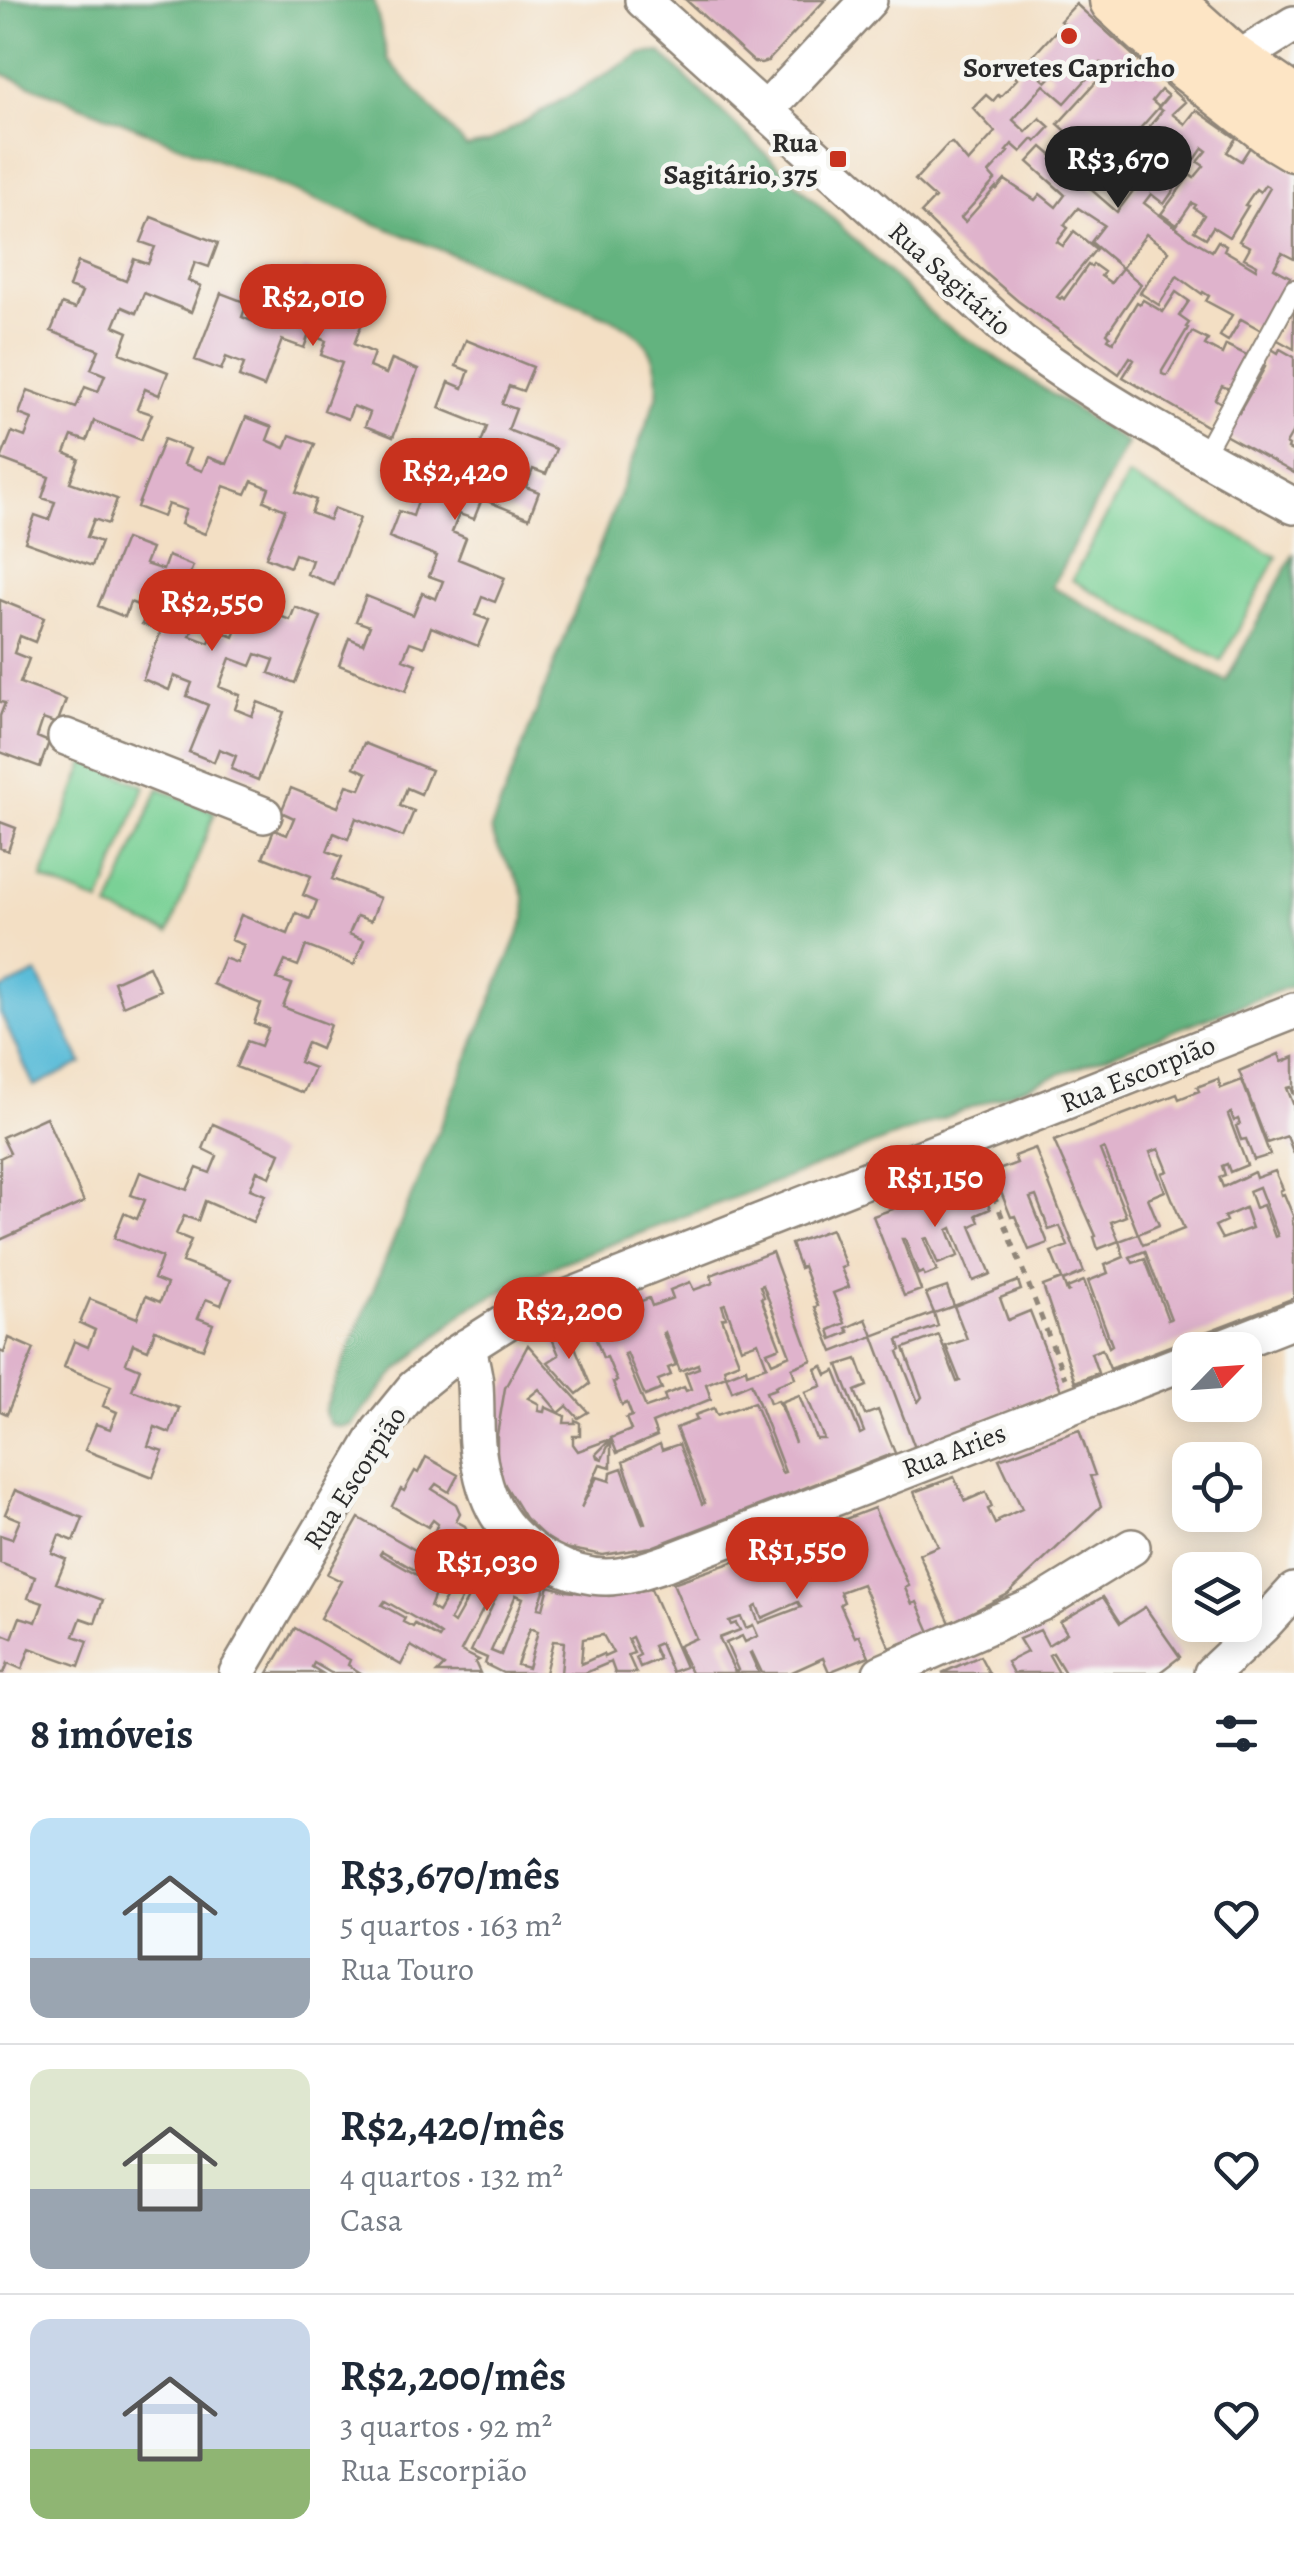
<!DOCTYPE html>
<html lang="pt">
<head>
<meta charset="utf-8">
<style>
  body { margin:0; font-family:Alegreya,serif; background:#f6f6f7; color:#1f2937; height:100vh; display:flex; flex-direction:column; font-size:38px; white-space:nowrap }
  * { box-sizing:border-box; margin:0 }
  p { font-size:32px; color:#747a83 }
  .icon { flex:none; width:55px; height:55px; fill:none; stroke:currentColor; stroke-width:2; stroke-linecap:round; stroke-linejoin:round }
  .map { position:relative; height:1673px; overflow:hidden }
  .panel { display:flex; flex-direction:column; background:#fff; flex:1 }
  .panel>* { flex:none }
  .needle { width:65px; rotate:65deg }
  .tools { position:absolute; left:1172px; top:1332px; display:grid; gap:20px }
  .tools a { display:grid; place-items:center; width:90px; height:90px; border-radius:20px; background:#fff; box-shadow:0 5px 25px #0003; font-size:50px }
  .price { position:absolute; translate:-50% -85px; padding:0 22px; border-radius:35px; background:#c8321e; color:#fff; font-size:32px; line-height:65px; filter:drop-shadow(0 2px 5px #0008) }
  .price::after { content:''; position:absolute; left:50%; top:60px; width:30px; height:22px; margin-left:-15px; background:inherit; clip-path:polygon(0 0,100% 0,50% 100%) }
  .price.current { background:#222; color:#fff }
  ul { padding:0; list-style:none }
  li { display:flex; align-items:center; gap:30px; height:250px; padding:0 30px }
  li+li { border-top:2px solid #e0e1e3 }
  li span { display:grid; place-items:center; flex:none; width:280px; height:200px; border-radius:20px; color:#555 }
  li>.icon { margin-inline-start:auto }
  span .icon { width:120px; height:120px; fill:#fffc; stroke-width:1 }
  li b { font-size:42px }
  h2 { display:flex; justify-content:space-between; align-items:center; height:120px; padding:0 30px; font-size:42px }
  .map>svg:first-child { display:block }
</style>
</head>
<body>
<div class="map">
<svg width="1294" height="1673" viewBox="0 0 1294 1673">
  <rect width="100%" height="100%" fill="#f6f6f2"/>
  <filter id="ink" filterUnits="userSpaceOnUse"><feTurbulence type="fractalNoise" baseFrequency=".01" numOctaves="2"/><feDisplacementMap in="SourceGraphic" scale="20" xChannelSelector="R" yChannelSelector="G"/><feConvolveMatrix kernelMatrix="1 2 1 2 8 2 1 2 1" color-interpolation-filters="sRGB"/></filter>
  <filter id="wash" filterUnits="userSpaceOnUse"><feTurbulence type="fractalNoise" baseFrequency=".0048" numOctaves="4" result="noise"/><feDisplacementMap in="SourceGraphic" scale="40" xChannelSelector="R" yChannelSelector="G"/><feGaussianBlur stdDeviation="2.25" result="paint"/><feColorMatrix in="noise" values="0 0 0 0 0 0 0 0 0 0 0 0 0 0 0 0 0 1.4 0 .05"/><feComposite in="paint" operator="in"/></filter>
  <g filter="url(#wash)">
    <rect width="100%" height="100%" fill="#f3dfc4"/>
    <path fill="#7ad196" stroke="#527e60" stroke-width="2.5" d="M1128,476L1277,557L1221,661L1072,580Z
      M86,760L145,786L100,903L42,879Z
      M159,788L215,812L169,933L109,909Z"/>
    <path fill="#63b37f" stroke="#476f55" stroke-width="2.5" d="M0,0H374L388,59L466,147L487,143L641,54L660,52L938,320L1127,443L1052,587L1226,681L1294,553V985L559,1264L470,1307L396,1372L351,1425L340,1427L330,1424L325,1414V1408L525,918C529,876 501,867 491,829L657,397C661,357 648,337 613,319L0,73Z"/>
    <path fill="#5abcd8" stroke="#427482" stroke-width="2.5" d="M37,973L82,1063L34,1086L0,1012V990Z"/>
    <g id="blocks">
      <path fill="#dfb3cc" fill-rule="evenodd" d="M686,0H825L768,61L761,63L754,62Z
        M1076,4L1185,102L1172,114L1185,124L1196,110L1236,138L1227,152L1241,161L1250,147L1294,172V259L1282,253L1274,268L1290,277L1261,330L1241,319L1228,341L1220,336L1232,315L1206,301L1209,296L1203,292L1202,294L1177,276L1159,305L1140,293L1169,251L1146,234L1122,268L1091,242L1104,225L1078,208L1064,225L1068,228L1057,242L1063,246L1074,231L1096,249L1057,297L1060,299L1062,297L1064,299L1088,265L1091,267L1093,264L1104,272L1101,276L1111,283L1122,268L1141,284L1107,333L1110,336L1108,339L1113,342L1137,302L1140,304L1143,300L1163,312L1176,292L1189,301L1179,316L1189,323L1186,327L1188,328L1162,371V374L1167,376L1192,332L1208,340L1205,345L1222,354L1226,345L1247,355L1229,389L1222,386L1215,399L1221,403L1208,427L1123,377L1134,360L1130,357L1119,374L1018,301L969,259L921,213L935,198L915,180L948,144L952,143L968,162L995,132L973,108L986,95L993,101L998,95L1000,97L1017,79L1015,77L1026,64L1046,82L1053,75L1045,68L1040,74L1029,64L1034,59L1032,57L1063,23L1060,21ZM1101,63L1108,69L1058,124L1072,136L1065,145L1072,151L1067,157L1078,167L1082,162L1088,167L1097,158L1107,167L1111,161L1127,173L1133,165L1142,172L1135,180L1139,183L1117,212L1042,147L1028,162L1065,195L1056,207L1040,194L1035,200L1005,180L997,189L996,187L965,222L961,218L995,180L989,173L1008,152L1006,151L1012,144L1021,152L1033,139L1036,142L1050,127L1040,118L1026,132L1013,120L1044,85L1065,103ZM1161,90L1168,96L1158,108L1162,111L1141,137L1136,133L1159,107L1152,101ZM1203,148L1207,151L1198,162L1204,166L1194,178L1190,175L1161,214L1177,225L1192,203L1196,205L1194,208L1204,215L1194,231L1206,238L1213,227L1229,237L1248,206L1245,205L1256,189L1260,192L1265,185L1270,188L1239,241L1250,247L1244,258L1257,265L1256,269L1224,250L1226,246L1218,241L1212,251L1190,238L1144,203L1151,194L1164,204Z
        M151,217L218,243L209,267L195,262L188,281L201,286L191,312L144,293L136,313L122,307L114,326L128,332L120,353L168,372L159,395L145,389L137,409L152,414L141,440L94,421L87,441L72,436L65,453L79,459L70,482L117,499L108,524L94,519L87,537L101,542L92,566L25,542L35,515L49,520L55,502L42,498L49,477L1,459L12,432L25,437L32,419L19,414L28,390L76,408L85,387L98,392L105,375L91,369L99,350L51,331L62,304L75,309L82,292L69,287L78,262L126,281L134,259L148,264L155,247L141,242Z
        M304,269L330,279L324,294L342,301L348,287L372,297L354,344L374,353L369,367L386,374L392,359L418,370L393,437L365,426L370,413L353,406L348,419L324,410L342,363L321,355L326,341L309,334L304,348L282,340L264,387L239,377L244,364L226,357L221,370L195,360L221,293L247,303L242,317L259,324L265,310L285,318Z
        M1294,306V349L1276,339Z
        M466,340L533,367L523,391L509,386L502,404L516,409L508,430L556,449L546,474L533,469L526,487L539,492L529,518L482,499L474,519L459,514L452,532L466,538L458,559L505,578L495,602L482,597L475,615L489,620L478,646L431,627L424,647L410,642L403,659L416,664L406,691L339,665L349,638L363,644L370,626L356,621L366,596L413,615L422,593L436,599L443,581L429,576L437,556L389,537L399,511L413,516L419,498L406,493L416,468L463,487L472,465L486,471L492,453L479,448L487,427L439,408L449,382L463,388L469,371L456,366Z
        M1270,348L1278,353L1280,349L1294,357V430L1286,444L1289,446L1288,449L1294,452V473L1223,434L1236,411L1239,413L1265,367L1261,365Z
        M246,417L272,427L267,440L285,448L290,435L315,444L296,492L316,500L311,513L329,520L334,508L360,518L334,585L307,574L312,560L295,554L290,567L266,557L285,510L264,501L269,488L252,481L246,494L224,486L205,534L181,524L186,510L168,504L163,517L137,507L164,439L190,449L184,464L202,471L208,457L227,464Z
        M125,539L151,549L145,564L163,570L168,556L193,566L173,614L196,622L190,636L209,643L214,629L234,637L253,591L277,600L272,613L290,620L295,607L321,617L295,683L269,673L274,660L256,654L251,666L230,658L219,687L240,695L235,709L252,716L258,702L284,712L258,780L231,769L236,756L229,753L219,749L214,762L189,752L208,705L187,696L192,683L174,676L169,690L143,679L161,631L142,624L148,609L130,602L125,617L98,606Z
        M0,600L44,618L35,642L20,636L14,653L29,659L20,683L66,700L57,724L43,719L37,737L49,742L40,767L0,752V716L5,703L0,702Z
        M364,743L431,770L421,794L407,788L400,806L414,811L403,837L356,818L348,839L334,833L327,851L342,857L332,879L380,898L371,921L357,916L349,934L364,940L354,965L306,946L298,966L285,961L277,979L292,984L283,1007L330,1025L321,1049L307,1043L299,1062L314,1068L303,1093L236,1067L247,1041L261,1046L268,1028L254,1023L261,1004L213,984L224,958L237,963L244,945L231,940L241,915L288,934L296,913L310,919L317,901L303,895L311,876L263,857L274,830L287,835L294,818L281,812L291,788L338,807L347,785L360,789L367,773L354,767Z
        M0,822L16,828L8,851L0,848Z
        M149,966L160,990L123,1006L114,982Z
        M1279,1054L1282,1062L1294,1057V1095L1291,1087L1287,1088L1294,1106V1154L1287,1136L1267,1143L1239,1071Z
        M1218,1079L1221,1088L1242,1080L1270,1155L1254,1160L1246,1139L1241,1140L1236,1126L1240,1124L1238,1119L1234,1121L1231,1113L1228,1115L1247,1165L1230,1172L1227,1164L1222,1166L1225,1175L1219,1177L1223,1187L1254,1172L1256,1178L1275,1171L1283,1189L1280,1191L1281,1195L1284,1194L1294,1218L1292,1221L1294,1226V1298L1110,1369L1102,1349L1091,1353L1098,1373L1075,1382L1043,1286L1062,1279L1051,1252L1068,1246L1060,1226L1049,1230L1036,1196L1030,1198L1048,1243L1029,1250L1015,1216L1011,1217L993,1172L1017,1163L1014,1156L1035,1148L1084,1272L1063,1281L1067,1292L1069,1291L1067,1288L1084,1281L1109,1347L1112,1345L1088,1281L1108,1273L1105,1265L1124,1257L1119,1241L1138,1234L1143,1245L1184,1229L1162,1173L1168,1171L1159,1149L1150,1152L1165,1191L1148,1198L1159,1225L1138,1234L1104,1148L1100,1150L1126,1216L1111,1222L1119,1241L1098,1249L1094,1237L1096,1236L1054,1141L1177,1094L1179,1099L1199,1091L1197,1087ZM1259,1187L1278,1236L1275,1237L1263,1205L1255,1208L1249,1191ZM1245,1208L1252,1228L1222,1239L1215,1226L1226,1221L1224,1217ZM1145,1251L1171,1319L1168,1320L1145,1259L1133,1263L1130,1257Z
        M46,1117L84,1202L0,1240V1158L10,1153L2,1137Z
        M213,1124L280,1153L270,1177L257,1171L250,1189L265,1195L253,1222L205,1201L198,1221L184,1216L176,1234L191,1240L182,1262L231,1280L221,1305L206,1299L198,1318L213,1324L203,1349L155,1330L148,1350L133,1344L126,1363L140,1369L132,1390L179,1408L170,1433L155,1427L148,1446L163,1451L153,1477L85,1450L96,1424L110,1429L117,1412L103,1406L111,1386L64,1367L74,1341L88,1347L95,1330L80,1323L90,1299L137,1318L146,1296L160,1302L167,1284L154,1279L162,1257L114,1238L124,1213L137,1219L145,1200L131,1195L140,1172L187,1190L197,1168L210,1173L217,1156L203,1149Z
        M975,1171L990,1209L976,1215L979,1222L971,1226L991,1274L973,1281L952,1228L948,1230L958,1256L938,1264L927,1238L924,1239L937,1271L925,1276L923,1272L918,1274L905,1239H902L921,1290L904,1296L873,1216L893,1209L891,1203Z
        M831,1229L846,1266L841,1268L849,1287L833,1293L845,1323L829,1330L832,1339L849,1332L846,1328L866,1319L873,1336L934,1313L926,1294L947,1287L954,1306L1018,1281L1021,1290L1000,1298L1008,1320L1030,1311L1061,1390L915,1448L873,1336L833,1352L815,1307L818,1306L803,1266L800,1268L791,1244ZM954,1306L967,1339L946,1346L960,1381L957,1382L939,1335L904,1348L922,1397L918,1402L898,1352L901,1350L898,1340L938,1326L934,1313Z
        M772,1252L812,1360L792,1368L795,1378L775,1386L776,1389L766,1392L770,1403L778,1400L795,1443L781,1402L799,1395L816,1439H824L805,1392L822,1386L816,1369L823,1366L827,1375L835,1371L860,1434L864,1432L838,1365L857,1359L867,1386L855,1391L865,1415L878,1410L895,1453L652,1547L603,1555L560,1547L543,1535L525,1518L502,1480L497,1456V1435L505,1388L528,1345L588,1412L578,1418L567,1406L559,1413L539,1389L528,1398L539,1404L538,1411L544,1412L545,1407L565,1416L564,1423H575V1420L580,1423V1436H573V1444L578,1451L611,1439L596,1454L597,1457L602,1459L611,1440V1467L600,1464L581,1508L597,1477L610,1481L611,1472L622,1468L643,1524L645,1523L623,1462L660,1444L662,1450L679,1444L702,1504L705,1503L676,1428L697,1420L695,1415L714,1408L717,1415L754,1402L782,1473L785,1472L751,1383L732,1391L726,1376L746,1368L747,1373L767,1366L758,1342L741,1348L725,1304L722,1305L726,1317L722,1318L739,1362L724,1368L726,1376L706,1384L711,1399L652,1423L657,1436L617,1453L611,1438L631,1430L626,1418L632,1416L627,1403L622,1405L613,1382L617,1381L607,1357L603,1358L589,1321L649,1298L652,1306L673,1298L670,1290L690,1282L694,1290L713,1283L711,1275ZM763,1285L790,1355L772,1363L767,1352L780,1347L761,1298L764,1297L760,1286ZM665,1332L680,1371L698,1364L699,1368L685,1373L691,1389L686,1391L684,1387L664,1395L666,1401L646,1408L624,1354L627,1353L645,1396L662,1389L658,1380L671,1375L668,1368L676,1365L663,1333Z
        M568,1329L590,1384L577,1394L548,1362L559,1355L551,1336Z
        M9,1338L34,1349L7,1414L0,1411V1351L4,1353Z
        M1079,1430L1095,1475L1090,1476L1101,1506L1008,1594L950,1623L919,1554L938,1546L914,1492L954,1477L965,1501L986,1492L992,1507L988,1509L995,1524L999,1522L998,1520L1022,1509L999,1459Z
        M426,1457L458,1475L449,1492L436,1484L432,1489L456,1504L460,1513L456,1521L465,1526L469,1534L468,1537L482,1545L476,1558L433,1534L438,1524L433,1520L428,1527L392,1506L401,1489L404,1491L415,1471L418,1473Z
        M15,1490L83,1518L74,1541L59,1535L52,1553L66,1559L56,1583L103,1600L95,1623L81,1618L74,1636L88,1641L79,1666L30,1648L22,1669L8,1663L4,1673H0V1633L12,1638L20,1617L36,1622L43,1603L28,1598L35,1577L0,1563V1535L12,1539L20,1520L5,1514Z
        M874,1508L909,1586L905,1588L912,1604L917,1602L930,1632L890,1648L862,1584L840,1592L844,1602L840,1604L855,1637L859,1635L869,1656L829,1672L823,1658L790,1673H762L752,1652L750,1653L759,1673H691L678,1646L696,1638L673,1583L733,1562ZM798,1602L801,1607L759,1623L753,1608L757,1606L762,1618ZM741,1617L746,1628L753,1625L758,1636L745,1642L742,1636L726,1643L738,1670L735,1672L719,1638L740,1630L736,1623L731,1625L729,1621Z
        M359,1518L452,1571L444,1587L382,1551L380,1554L438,1587L430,1607L438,1612L449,1593L461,1600L450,1620L454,1623L475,1586L470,1583L493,1542L510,1559L508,1562L548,1579L538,1608L543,1609L549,1586L566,1591L609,1596L651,1589L685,1667L672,1672L660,1643L653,1646L659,1659L640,1667L636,1657L640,1655L632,1637L628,1639L634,1653L628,1655L636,1673H615L611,1662L585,1673H561L564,1642L553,1641L545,1673H503L485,1664L487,1658L471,1651L501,1587L496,1585L461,1651L479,1660L475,1662L480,1673H437L444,1666L411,1646L401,1665L320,1618L341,1581L327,1574ZM516,1595L523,1598L501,1655L491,1651ZM385,1601L427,1625L441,1635L439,1638L415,1624L413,1627L403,1622L405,1618L382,1605ZM530,1628L538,1631L528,1668L517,1665ZM603,1635L613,1653L604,1657L603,1654L581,1664L583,1639Z
        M1103,1597L1120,1623L1145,1607L1180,1657L1159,1673H1065L1053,1653L1049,1655L1059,1673H1013L1007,1662L1027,1652L1019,1639L1040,1630L1048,1645L1067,1633L1060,1622Z
        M295,1628L350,1660L348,1665L361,1673H331L314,1663L312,1667L322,1673H268Z
        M980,1656L989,1673H942L960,1665Z"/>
    </g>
  </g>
  <g filter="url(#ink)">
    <use href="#blocks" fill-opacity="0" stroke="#8f8578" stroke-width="2.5"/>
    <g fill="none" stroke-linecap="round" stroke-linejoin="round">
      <defs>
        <path id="service" d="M1203,456L1294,289"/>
        <path id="minor" d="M643,0L1021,342C1107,405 1201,455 1294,506
          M1219,71L1294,24
          M765,111L869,0
          M66,737L264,815
          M468,1346C470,1359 474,1371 475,1384C477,1413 474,1441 481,1469C485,1489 492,1509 505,1525C527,1553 570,1577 606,1577C626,1577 647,1569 666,1563L1190,1360
          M1217,1350L1294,1320
          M237,1673L379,1431L414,1388L456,1354L508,1321L1294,1011
          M881,1673L1041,1603L1132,1547
          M1212,1673L1262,1626L1294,1591"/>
        <path id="secondary" d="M1115,0L1178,58L1279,137L1294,146
          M1166,0L1233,60L1294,102"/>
      </defs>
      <use href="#service" stroke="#8f8578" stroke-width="22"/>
      <use href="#minor" stroke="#8f8578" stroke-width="40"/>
      <use href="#secondary" stroke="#8f8578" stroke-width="55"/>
      <path stroke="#8f8578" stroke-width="5" stroke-dasharray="8 8" stroke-linecap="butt" d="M982,1165L1065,1378"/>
      <use href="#service" stroke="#fff" stroke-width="18"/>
      <use href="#minor" stroke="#fff" stroke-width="35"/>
      <use href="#secondary" stroke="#fde5c5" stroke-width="50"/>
    </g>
  </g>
  <g fill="#c8321e" stroke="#f6f6f2" stroke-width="4">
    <circle cx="1069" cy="36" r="10"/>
    <rect x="828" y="149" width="20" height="20" rx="5"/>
  </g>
  <g text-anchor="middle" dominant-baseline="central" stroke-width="9" stroke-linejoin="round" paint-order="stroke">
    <g font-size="28" font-weight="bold" fill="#2b2b2b" stroke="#f6f6f2">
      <text x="1069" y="68">Sorvetes Capricho</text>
      <text x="818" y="143" text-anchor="end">Rua<tspan x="818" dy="32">Sagitário, 375</tspan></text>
    </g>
    <g font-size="28" fill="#2b2b2b" stroke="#f6f6f2">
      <text transform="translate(950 279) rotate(42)">Rua Sagitário</text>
      <text transform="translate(1138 1074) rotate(-22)">Rua Escorpião</text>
      <text transform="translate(954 1451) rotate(-21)">Rua Aries</text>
      <text transform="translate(355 1478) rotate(-57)">Rua Escorpião</text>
    </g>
  </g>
</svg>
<div class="tools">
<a><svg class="needle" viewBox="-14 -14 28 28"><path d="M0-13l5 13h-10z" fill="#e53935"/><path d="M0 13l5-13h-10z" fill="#747a83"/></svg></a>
<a><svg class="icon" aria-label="locate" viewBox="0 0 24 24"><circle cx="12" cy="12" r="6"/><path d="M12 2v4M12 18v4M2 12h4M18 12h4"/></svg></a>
<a><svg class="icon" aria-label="layers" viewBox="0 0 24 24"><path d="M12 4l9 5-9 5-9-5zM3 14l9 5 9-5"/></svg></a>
</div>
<b class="price current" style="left:1118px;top:211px">R$3,670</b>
<b class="price" style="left:313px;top:349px">R$2,010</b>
<b class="price" style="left:455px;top:523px">R$2,420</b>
<b class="price" style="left:212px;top:654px">R$2,550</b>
<b class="price" style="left:935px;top:1230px">R$1,150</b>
<b class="price" style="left:569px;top:1362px">R$2,200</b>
<b class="price" style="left:797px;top:1602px">R$1,550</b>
<b class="price" style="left:487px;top:1614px">R$1,030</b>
</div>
<section class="panel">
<h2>8 imóveis<svg class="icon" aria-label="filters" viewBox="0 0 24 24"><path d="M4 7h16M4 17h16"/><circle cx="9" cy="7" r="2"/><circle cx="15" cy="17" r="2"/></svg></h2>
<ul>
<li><span style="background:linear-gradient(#bfe0f5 70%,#9aa5b1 0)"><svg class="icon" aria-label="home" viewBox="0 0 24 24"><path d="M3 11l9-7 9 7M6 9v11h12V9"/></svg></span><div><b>R$3,670/mês</b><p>5 quartos · 163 m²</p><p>Rua Touro</p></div><svg class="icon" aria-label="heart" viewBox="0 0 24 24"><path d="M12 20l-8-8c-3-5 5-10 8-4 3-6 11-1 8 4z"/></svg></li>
<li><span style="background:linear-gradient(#dfe7d0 60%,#9aa5b1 0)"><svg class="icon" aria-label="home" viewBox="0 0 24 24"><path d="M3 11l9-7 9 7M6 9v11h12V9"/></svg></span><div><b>R$2,420/mês</b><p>4 quartos · 132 m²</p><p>Casa</p></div><svg class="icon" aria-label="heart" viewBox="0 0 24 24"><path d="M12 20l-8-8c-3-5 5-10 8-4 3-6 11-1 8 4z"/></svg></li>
<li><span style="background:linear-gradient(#c9d6e8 65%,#8fb573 0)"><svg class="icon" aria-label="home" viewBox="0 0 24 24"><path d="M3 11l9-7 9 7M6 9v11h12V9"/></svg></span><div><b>R$2,200/mês</b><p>3 quartos · 92 m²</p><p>Rua Escorpião</p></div><svg class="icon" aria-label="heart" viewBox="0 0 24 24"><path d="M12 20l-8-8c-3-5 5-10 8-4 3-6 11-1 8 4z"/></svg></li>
</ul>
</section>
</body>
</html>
